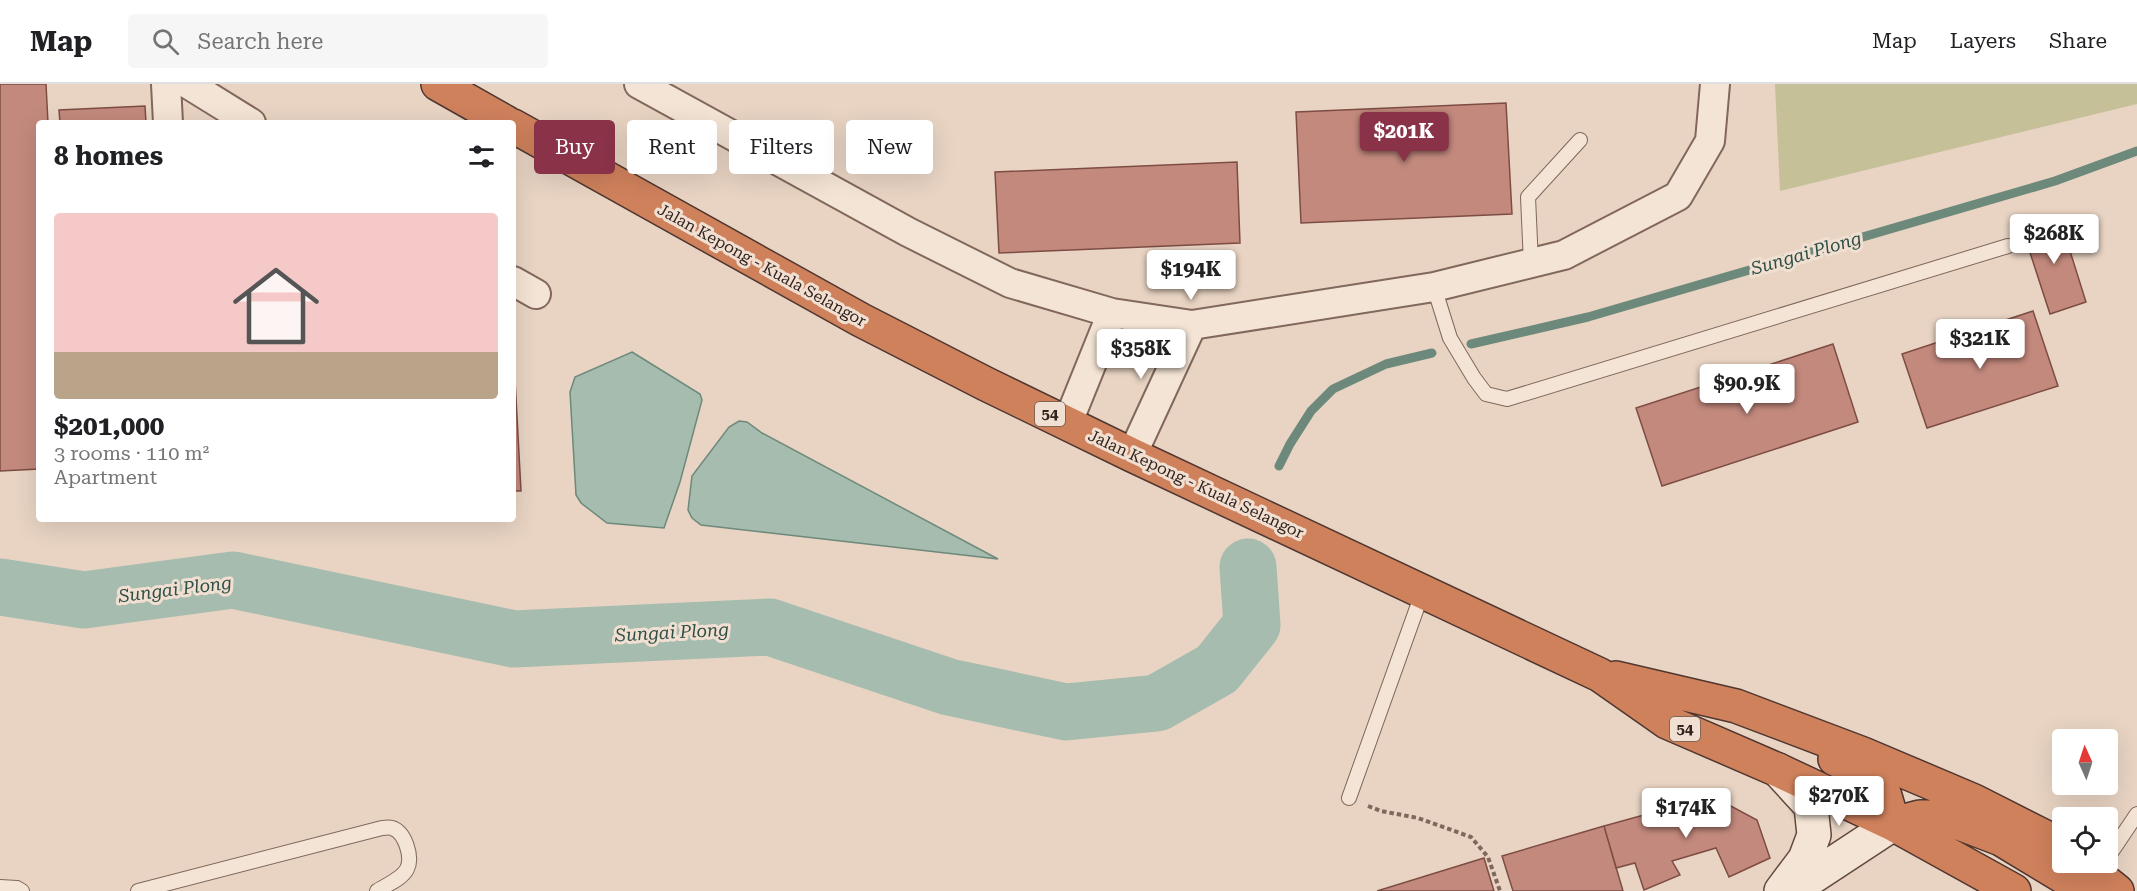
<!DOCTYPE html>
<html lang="en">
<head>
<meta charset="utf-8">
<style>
  body { margin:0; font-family:"Roboto Serif",serif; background:#f6f6f6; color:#202124; height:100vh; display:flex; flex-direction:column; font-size:22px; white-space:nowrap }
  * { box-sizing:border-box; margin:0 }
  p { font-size:20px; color:#757577 }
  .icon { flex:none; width:33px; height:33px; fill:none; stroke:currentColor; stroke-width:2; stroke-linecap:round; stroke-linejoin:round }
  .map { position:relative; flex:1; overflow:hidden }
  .drawer { position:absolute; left:36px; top:36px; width:480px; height:402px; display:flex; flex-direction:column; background:#fff; border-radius:6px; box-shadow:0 6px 24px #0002 }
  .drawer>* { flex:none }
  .hud { position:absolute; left:534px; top:36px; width:570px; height:54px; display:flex; gap:12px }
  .needle { width:39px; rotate:357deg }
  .controls { position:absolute; left:2052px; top:645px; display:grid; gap:12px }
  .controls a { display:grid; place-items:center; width:66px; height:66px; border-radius:6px; background:#fff; box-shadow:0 6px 24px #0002; font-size:30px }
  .price { position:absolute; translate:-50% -51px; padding:0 14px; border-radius:6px; background:#fff; color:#222; font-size:20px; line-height:39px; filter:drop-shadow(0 2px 3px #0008) }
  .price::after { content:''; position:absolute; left:50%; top:36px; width:18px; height:14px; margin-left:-9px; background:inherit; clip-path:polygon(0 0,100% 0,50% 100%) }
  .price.active { background:#893248; color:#fff }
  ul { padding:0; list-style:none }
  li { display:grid; align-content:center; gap:12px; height:318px; padding:0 18px }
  li span { display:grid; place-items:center; height:186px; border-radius:6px; color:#555 }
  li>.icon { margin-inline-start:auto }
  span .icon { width:108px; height:108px; fill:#fffc; stroke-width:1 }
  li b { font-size:26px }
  h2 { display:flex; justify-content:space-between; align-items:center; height:72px; padding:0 18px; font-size:26px }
  .chip { padding:0 21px; border-radius:6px; background:#fff; box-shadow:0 6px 24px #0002; font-size:21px; line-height:54px }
  .chip.active { background:#893248; color:#fff }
  header { display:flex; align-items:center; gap:36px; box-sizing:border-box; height:84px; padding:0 30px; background:#fff; border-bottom:2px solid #e0e0e0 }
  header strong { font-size:28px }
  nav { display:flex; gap:33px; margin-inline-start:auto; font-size:21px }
  .search { width:420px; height:54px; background:#f6f6f6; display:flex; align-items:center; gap:15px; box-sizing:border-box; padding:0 21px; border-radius:6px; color:#757577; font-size:22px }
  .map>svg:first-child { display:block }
</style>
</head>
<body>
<header>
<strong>Map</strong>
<div class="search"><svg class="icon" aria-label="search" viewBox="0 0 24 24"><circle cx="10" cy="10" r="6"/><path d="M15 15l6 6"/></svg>Search here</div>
<nav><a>Map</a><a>Layers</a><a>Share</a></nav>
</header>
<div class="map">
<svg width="2137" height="807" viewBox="0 0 2137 807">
  <rect width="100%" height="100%" fill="#e9d4c3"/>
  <path fill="#c5c098" d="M1775,0H2137V20L1780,107Z"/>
  <path fill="#a5bcaf" stroke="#6d897b" stroke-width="1.5" d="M632,268L700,310L702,316L680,398L664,444L607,439L581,419L576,411L570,308L575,293Z
    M739,337L747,338L762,349L998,475L701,441L692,434L688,426L692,392L729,343Z"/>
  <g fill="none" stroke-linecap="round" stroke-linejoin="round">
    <path stroke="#6d897b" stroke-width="9" d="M1471,260L1588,233L2055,97L2137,67
      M1279,382L1290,360L1311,327L1333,305L1386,280L1432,269"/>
    <path stroke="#a5bcaf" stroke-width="57" d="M0,503L84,516L233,496L514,555L770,543L949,603L1066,628L1157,619L1217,585L1252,541L1248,483"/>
  </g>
  <path fill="#c3897d" stroke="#7d4d44" stroke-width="1.5" d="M0,0H46L48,39H39V385L0,387Z
    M1506,19L1512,130L1301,139L1296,28Z
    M145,22L146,39H60L59,26Z
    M1237,78L1240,159L999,169L995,88Z
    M2059,132L2086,218L2050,230L2022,144Z
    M2033,227L2058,302L1927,344L1902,270Z
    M513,258L521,407H513Z
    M1833,260L1858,338L1662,402L1636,324Z
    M1712,712L1757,736L1770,774L1729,793L1716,764L1672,777L1680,791L1644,806L1635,779L1616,784L1604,742Z
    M1604,742L1623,807H1513L1502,772Z
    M1484,774L1494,807H1377Z"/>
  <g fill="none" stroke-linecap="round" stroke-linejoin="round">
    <defs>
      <path id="lane" d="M1531,180L1528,113L1580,56
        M1434,203L1450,254L1474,294L1486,310L1507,315L2008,162
        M1349,714L1423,507
        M2108,773L2137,730
        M0,803L17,804L22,807
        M138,807L382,744C385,744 389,743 392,744C405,748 413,773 407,785C402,795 386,801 377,807"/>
      <path id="street" d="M166,0L168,39
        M188,0L251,39
        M639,0L908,148L1010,199L1112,229L1192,241L1434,203L1564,171L1678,112L1710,57L1715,0
        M513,197L536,210
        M1068,338L1112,229
        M1132,371L1192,241"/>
      <path id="secondary" d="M1778,686L1811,722L1814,751L1805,775L1781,807
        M1791,807L1893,740"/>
      <path id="highway" d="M438,0L507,39
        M513,42L861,236L986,300L1132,371L1600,591L1667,638L1778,686L1893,740L2014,807
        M1616,594L1736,622L1863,670L1974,717L2049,755L2062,765
        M1835,675L1861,687L1885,712L1893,740
        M1893,740L1920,733H1943L2001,755L2087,807
        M2081,778L2117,807"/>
    </defs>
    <use href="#lane" stroke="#81675c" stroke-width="16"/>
    <use href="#street" stroke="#81675c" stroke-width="32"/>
    <use href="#secondary" stroke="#62483f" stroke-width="36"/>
    <use href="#highway" stroke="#4f3730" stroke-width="36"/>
    <path stroke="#81675c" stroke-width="4" stroke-dasharray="4.5 3" stroke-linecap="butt" d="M1368,722L1381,727L1418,734L1471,753L1488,773L1500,807"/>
    <use href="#lane" stroke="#f4e4d5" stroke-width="14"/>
    <use href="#street" stroke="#f4e4d5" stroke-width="28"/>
    <use href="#secondary" stroke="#f4e4d5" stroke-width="33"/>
    <use href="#highway" stroke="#cf815c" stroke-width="33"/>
  </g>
  <g text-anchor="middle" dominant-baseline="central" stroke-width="6" stroke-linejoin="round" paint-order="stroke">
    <g fill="#f1e0d2" stroke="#6b5c54" stroke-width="1.5">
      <rect x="1035" y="318" width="30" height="24" rx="4.5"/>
      <rect x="1670" y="633" width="30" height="24" rx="4.5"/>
    </g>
    <g font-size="15" font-weight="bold" fill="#32231e">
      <text x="1050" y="330">54</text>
      <text x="1685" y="645">54</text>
    </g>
    <g font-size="16" fill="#32231e" stroke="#f1e0d2">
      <text transform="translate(762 181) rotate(29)">Jalan Kepong - Kuala Selangor</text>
      <text transform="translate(1196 400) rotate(25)">Jalan Kepong - Kuala Selangor</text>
    </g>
    <g font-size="18" font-style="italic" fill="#2f5046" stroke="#f1e0d2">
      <text transform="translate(1806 169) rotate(-16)">Sungai Plong</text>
      <text transform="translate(175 505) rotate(-7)">Sungai Plong</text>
      <text transform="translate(672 548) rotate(-3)">Sungai Plong</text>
    </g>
  </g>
</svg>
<div class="controls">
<a><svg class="needle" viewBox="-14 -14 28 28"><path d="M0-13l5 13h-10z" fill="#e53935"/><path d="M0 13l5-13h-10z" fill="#757577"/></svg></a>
<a><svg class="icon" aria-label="locate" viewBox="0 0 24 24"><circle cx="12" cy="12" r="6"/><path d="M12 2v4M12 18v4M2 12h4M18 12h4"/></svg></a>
</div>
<b class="price active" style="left:1404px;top:79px">$201K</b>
<b class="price" style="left:2054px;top:181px">$268K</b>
<b class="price" style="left:1191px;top:217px">$194K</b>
<b class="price" style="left:1980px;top:286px">$321K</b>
<b class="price" style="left:1141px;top:296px">$358K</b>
<b class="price" style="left:1747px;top:331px">$90.9K</b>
<b class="price" style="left:1839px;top:743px">$270K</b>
<b class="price" style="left:1686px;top:755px">$174K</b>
<div class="hud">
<a class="chip active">Buy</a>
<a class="chip">Rent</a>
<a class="chip">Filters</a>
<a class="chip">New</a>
</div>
<section class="drawer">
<h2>8 homes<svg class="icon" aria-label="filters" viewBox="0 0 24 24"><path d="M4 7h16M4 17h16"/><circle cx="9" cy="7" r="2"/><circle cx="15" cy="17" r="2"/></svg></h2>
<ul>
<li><span style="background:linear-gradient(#f6c9c9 75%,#b9a48a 0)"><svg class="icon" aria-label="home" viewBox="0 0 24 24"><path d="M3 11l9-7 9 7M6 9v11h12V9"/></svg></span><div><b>$201,000</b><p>3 rooms · 110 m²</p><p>Apartment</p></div></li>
</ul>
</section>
</div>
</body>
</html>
